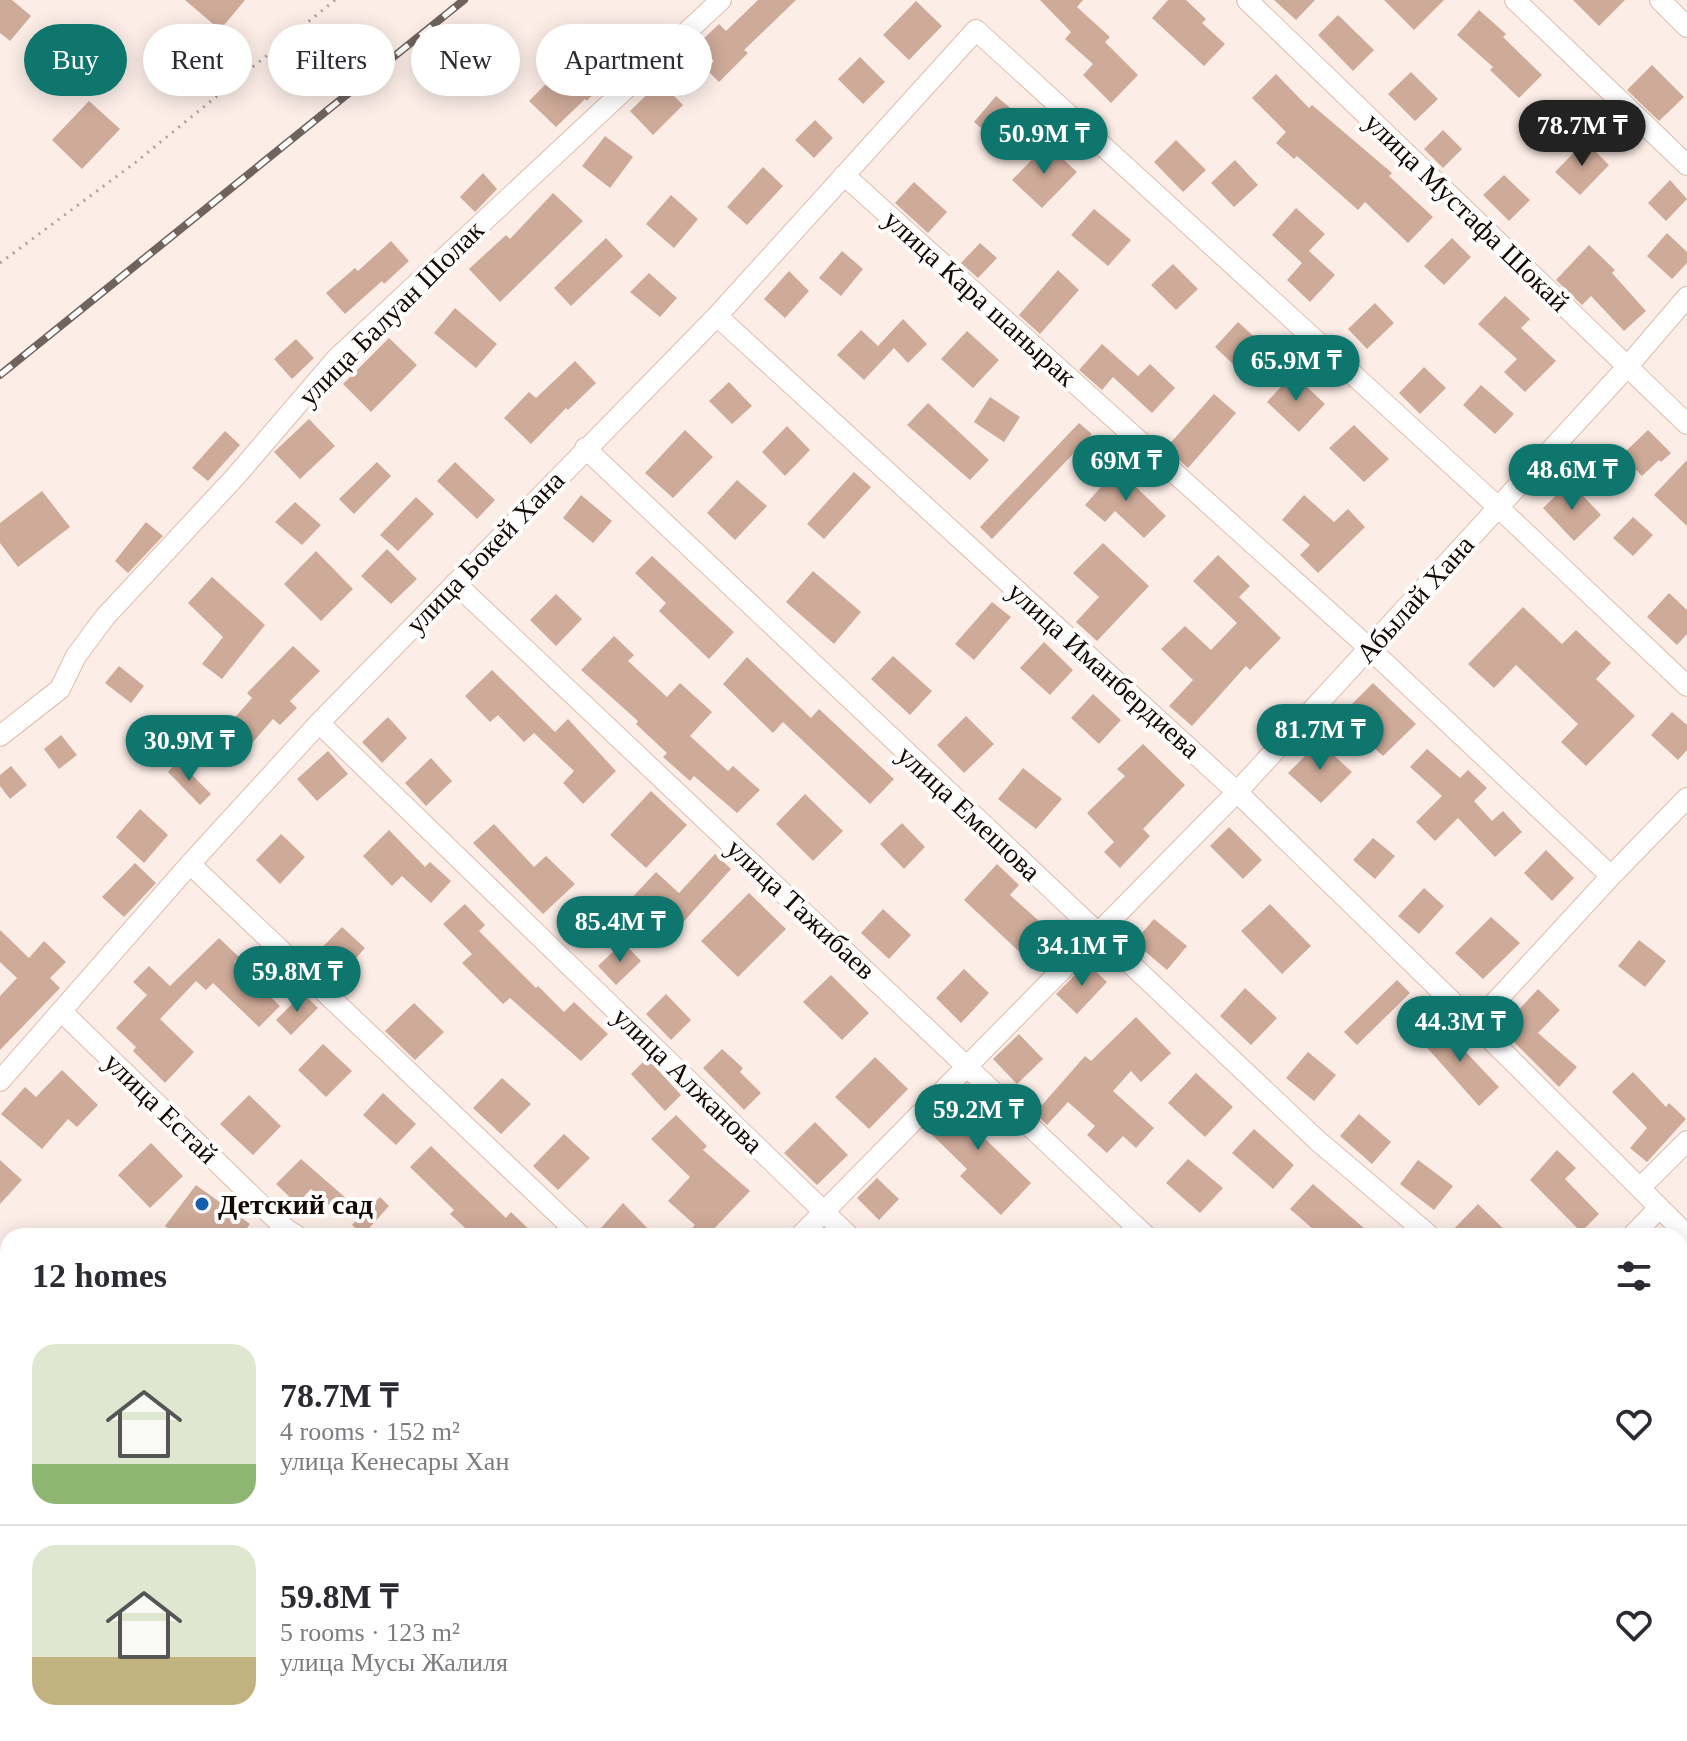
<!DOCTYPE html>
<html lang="en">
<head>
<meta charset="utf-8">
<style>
  body { margin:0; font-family:Georgia,serif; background:#f2f2f3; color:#2b2b33; height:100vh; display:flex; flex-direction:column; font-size:30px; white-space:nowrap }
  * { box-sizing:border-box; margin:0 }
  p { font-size:26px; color:#7c7c81 }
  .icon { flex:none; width:44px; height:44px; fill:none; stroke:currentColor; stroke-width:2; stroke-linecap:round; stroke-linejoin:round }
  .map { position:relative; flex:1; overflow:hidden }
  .details { position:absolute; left:0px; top:1228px; width:1688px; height:514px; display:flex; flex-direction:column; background:#fff; border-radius:24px 24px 0 0; box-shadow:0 4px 20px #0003 }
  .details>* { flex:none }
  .hud { position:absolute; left:24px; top:24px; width:800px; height:72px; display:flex; gap:16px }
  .price { position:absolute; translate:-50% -68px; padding:0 18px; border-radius:28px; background:#0f766e; color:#fff; font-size:26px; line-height:52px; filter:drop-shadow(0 2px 4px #0008) }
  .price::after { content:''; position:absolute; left:50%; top:48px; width:24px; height:18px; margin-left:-12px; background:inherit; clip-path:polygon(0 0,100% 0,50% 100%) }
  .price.current { background:#222; color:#fff }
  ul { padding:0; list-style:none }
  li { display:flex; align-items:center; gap:24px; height:200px; padding:0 32px }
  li+li { border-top:2px solid #e1e1e2 }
  li span { display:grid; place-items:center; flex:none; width:224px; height:160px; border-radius:24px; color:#555 }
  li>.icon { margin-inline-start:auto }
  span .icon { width:96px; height:96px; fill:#fffc; stroke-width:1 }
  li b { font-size:34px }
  h2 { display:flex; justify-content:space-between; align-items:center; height:96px; padding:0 32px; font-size:34px }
  .tag { padding:0 28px; border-radius:36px; background:#fff; box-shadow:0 4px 20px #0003; font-size:28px; line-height:72px }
  .tag.current { background:#0f766e; color:#fff }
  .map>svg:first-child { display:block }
</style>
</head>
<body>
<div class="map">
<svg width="1687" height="1741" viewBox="0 0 1687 1741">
  <rect width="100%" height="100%" fill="#fcede7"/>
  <path fill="#ceaa99" d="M0,0H12L31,16L10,41L0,33Z
    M185,0H245L220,30Z
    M758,0H796L744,50L748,53L719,82L706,69L714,61L697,45L719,24L726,31Z
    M1040,0H1083L1077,7L1110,37L1105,42L1138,75L1111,103L1083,75L1093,64L1065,39L1071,32Z
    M1168,0H1186L1206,19L1202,23L1225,44L1204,66L1152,18Z
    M1274,0H1315L1296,20Z
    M1384,0H1444L1414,30Z
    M1573,0H1625L1599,26Z
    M916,1L942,26L909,60L883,35Z
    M1479,10L1506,34L1503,37L1542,75L1519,98L1490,70L1493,67L1457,35Z
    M1338,15L1374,50L1353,71L1318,35Z
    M585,35L618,66L587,101L585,99L556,127L529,101L557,73L553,70Z
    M860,57L885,82L863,104L838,79Z
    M1652,65L1684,97L1659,121L1627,90Z
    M1411,72L1438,99L1415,121L1388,94Z
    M1276,74L1309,108L1312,105L1392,173L1389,176L1433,217L1408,243L1365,202L1358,210L1297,156L1294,159L1276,143L1286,132L1252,98Z
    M660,82L683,105L653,135L630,111Z
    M996,96L1022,118L1000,144L974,122Z
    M89,101L120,129L82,169L52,140Z
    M815,120L833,138L814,158L795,140Z
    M1443,130L1462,149L1443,168L1424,149Z
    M605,136L633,157L610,188L582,166Z
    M1176,140L1206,170L1183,192L1154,162Z
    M1585,141L1609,165L1580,195L1555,172Z
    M1047,144L1077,172L1042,208L1012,180Z
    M1235,160L1258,185L1234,207L1211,183Z
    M763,167L783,186L747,225L727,207Z
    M483,173L497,189L475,212L460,197Z
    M1504,175L1530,200L1509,221L1483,195Z
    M1670,180L1687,199L1666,221L1648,203Z
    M914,182L947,212L928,233L895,203Z
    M553,193L583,221L500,302L469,269L506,235L510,239Z
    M671,195L698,219L674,248L646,224Z
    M1296,208L1325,234L1309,251L1335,275L1310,302L1287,280L1302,263L1272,235Z
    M1094,209L1131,240L1108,266L1071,235Z
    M1667,233L1687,252V263L1672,279L1647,256Z
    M606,238L623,256L571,306L554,288Z
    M1452,238L1471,257L1444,285L1424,266Z
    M391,241L409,261L384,284L382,281L345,314L326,293L355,268L358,271Z
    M980,243L997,258L978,278L961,263Z
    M1589,245L1615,270L1612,273L1646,311L1624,331L1591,296L1582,305L1556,280Z
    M842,251L863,269L841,296L819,278Z
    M1173,264L1198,289L1176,310L1151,285Z
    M1058,270L1079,290L1040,334L1019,315Z
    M789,271L809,291L785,318L764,299Z
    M649,273L677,298L660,317L630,292Z
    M1505,296L1530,319L1521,328L1556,361L1525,392L1504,372L1517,359L1478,324Z
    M1375,303L1394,323L1367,349L1348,329Z
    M455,308L497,344L476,368L434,333Z
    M903,319L927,344L908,363L894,348L864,380L837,355L861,330L878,346Z
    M1238,322L1261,343L1237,368L1215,347Z
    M967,331L999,360L973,388L941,359Z
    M389,338L417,365L371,412L343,384Z
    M296,339L314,358L292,379L274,359Z
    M1102,344L1138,376L1150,364L1175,388L1152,413L1113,377L1102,390L1079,370Z
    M575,361L596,383L568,410L566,408L531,444L504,418L529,392L536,398Z
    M1424,367L1446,388L1420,414L1399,393Z
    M1293,374L1325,404L1299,432L1267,402Z
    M729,382L752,406L732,424L709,401Z
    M1481,385L1514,414L1495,434L1463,405Z
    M1214,394L1236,413L1188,468L1166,448Z
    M990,397L1020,417L1004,442L974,422Z
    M928,403L989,460L970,480L907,425Z
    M309,419L335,446L300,479L274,452Z
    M1079,423L1092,434L992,539L980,527Z
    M1354,425L1389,459L1364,482L1329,448Z
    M787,426L810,450L785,476L762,452Z
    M685,430L713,457L673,498L645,473Z
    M1648,430L1671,453L1661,462L1659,460L1642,476L1622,455Z
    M225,431L240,445L208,481L192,468Z
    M1687,460V526L1654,495Z
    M377,462L391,476L354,514L339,499Z
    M455,462L495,500L477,519L437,481Z
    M1119,467L1139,484L1136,487L1166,516L1144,538L1115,511L1105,522L1085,505Z
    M854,472L871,487L824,539L807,524Z
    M737,480L767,506L735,540L707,513Z
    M1570,482L1601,515L1574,541L1543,508Z
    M42,491L70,527L18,567L0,543V523Z
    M581,495L612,521L593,543L563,518Z
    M1304,495L1334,522L1348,509L1365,527L1318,573L1300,555L1310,545L1282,520Z
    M416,497L434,514L398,551L380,535Z
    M295,502L321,525L302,545L275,522Z
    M1633,517L1653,535L1633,556L1613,538Z
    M146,522L163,536L128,573L115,561Z
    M1103,543L1149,586L1097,641L1076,622L1099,597L1073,573Z
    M387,549L417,579L391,604L361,576Z
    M316,551L353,589L321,621L284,584Z
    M1218,555L1250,586L1239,597L1281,638L1250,670L1246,666L1192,726L1169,706L1193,680L1161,649L1185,626L1211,650L1237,623L1193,581Z
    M652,556L734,632L709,659L659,611L666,603L635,573Z
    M813,571L861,612L834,644L786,602Z
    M212,577L265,625L222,679L202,664L223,637L188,603Z
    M1669,593L1687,610V634L1677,645L1647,617Z
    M556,594L582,619L556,646L530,620Z
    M992,602L1011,617L974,660L955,644Z
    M1523,607L1562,644L1576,630L1611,663L1596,679L1635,716L1586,766L1561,742L1578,724L1516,665L1494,688L1468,664Z
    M614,636L634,655L628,661L667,697L680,683L712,712L690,736L728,771L733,766L760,790L737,813L694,776L690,781L663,757L667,753L636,724L638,721L581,670Z
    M1044,642L1073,670L1050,695L1020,668Z
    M293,646L320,671L290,701L297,708L280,725L273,719L231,767L208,748L252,698L247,693Z
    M893,656L932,691L910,715L871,679Z
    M747,657L811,718L819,709L894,779L870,804L783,722L773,733L723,684Z
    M119,666L144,686L131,703L105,683Z
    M492,670L555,732L568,719L616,771L583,804L563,783L574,771L534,733L524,742L498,715L490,722L465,696Z
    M1373,683L1416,724L1383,756L1340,716Z
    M1093,694L1121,720L1099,744L1071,718Z
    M1672,712L1687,725V750L1678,760L1651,735Z
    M966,716L994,744L964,773L937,745Z
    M388,717L407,738L382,763L362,742Z
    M61,735L77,755L59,769L44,749Z
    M1319,742L1352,772L1321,803L1288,773Z
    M1143,744L1185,785L1143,829L1150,836L1120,868L1104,852L1114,842L1087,813L1125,776L1117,769Z
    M1427,749L1460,778L1468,770L1487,788L1474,801L1492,821L1503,811L1522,832L1495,857L1458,818L1435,841L1416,822L1442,796L1410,767Z
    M328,751L348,774L317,801L297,779Z
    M431,758L452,781L426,806L405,783Z
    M178,761L211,794L200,805L168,772Z
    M11,766L27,785L10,799L0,786V775Z
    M1023,768L1062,799L1036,829L998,799Z
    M651,791L687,825L646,868L610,835Z
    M805,794L843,831L813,861L776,824Z
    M140,809L168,835L144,863L116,837Z
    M902,823L925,847L904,869L880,844Z
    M494,824L534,867L546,856L575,884L543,914L473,843Z
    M1229,827L1262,860L1243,879L1210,846Z
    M389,830L425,867L430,862L451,881L431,903L402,876L392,886L363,856Z
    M281,834L305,857L280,884L256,860Z
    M1373,838L1395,856L1375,879L1353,860Z
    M1546,850L1574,878L1552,901L1524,873Z
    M715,854L731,869L668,939L628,902L656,872L679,893Z
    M135,863L156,883L124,917L102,897Z
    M997,864L1019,885L1010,895L1049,930L1025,957L964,900Z
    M1424,888L1444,906L1419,934L1398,916Z
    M749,893L786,929L738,977L701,941Z
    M465,904L485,925L479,931L536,988L538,986L564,1012L574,1002L608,1034L581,1061L510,998L503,1004L462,963L472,954L443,924Z
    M1270,904L1311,946L1282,974L1241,931Z
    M883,909L911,935L889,959L861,933Z
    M1491,917L1520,943L1483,979L1455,953Z
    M1154,919L1187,946L1167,970L1134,942Z
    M342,927L365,948L334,983L310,960Z
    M0,930L29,958L44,941L66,962L50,978L60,988L0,1050V996L17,978L0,962Z
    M219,938L239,957L234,962L280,1006L259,1027L213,983L206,990L196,981L160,1019L194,1052L165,1083L133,1051L136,1047L116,1028L147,995L133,982L149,966L170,986Z
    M1639,940L1666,961L1645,987L1618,966Z
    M623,942L641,961L616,985L598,966Z
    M1087,963L1107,982L1077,1014L1056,994Z
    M964,969L989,993L961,1023L936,998Z
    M831,975L869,1013L842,1040L803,1002Z
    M1397,980L1410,993L1357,1045L1344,1032Z
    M1245,988L1277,1018L1251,1045L1220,1016Z
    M1538,989L1560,1010L1538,1033L1577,1067L1559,1087L1501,1029Z
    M303,993L318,1008L291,1035L276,1020Z
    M666,994L691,1020L671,1040L646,1014Z
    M414,1003L444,1032L415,1060L385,1031Z
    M1136,1017L1171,1053L1141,1082L1131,1071L1113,1091L1154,1128L1136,1148L1123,1136L1107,1153L1087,1135L1095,1126L1068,1102L1047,1125L1020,1099L1027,1091L1042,1105L1085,1056L1091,1061Z
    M1442,1023L1465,1045L1462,1048L1499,1087L1479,1106L1422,1042Z
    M1019,1034L1043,1059L1017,1084L993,1059Z
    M323,1044L352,1071L326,1097L298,1070Z
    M722,1049L743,1068L740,1072L761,1093L744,1110L703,1068Z
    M1308,1052L1336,1075L1314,1101L1286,1078Z
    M875,1057L908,1089L869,1129L835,1097Z
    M647,1058L681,1095L665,1111L631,1074Z
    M62,1070L98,1105L77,1127L68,1119L42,1149L1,1114L25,1087L36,1097Z
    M1633,1072L1666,1107L1669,1103L1686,1119L1647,1162L1630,1148L1647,1128L1612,1092Z
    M1196,1073L1233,1107L1205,1137L1168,1103Z
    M502,1078L531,1104L501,1134L473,1108Z
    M962,1090L996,1123L982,1136L1031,1183L1001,1215L960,1176L967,1169L925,1128Z
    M383,1093L416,1124L396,1145L363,1115Z
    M249,1095L281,1126L253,1155L220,1124Z
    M1359,1114L1391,1142L1372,1164L1340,1136Z
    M676,1115L707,1146L703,1150L750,1191L707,1236H685L695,1225L668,1201L690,1177L651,1139Z
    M815,1122L848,1155L817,1185L784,1153Z
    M1254,1129L1294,1165L1273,1189L1232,1153Z
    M564,1134L590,1158L558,1190L533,1166Z
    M151,1143L183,1176L150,1208L118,1175Z
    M431,1146L506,1218L511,1212L536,1236H474L450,1214L454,1210L410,1167Z
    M1557,1150L1576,1168L1565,1179L1599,1214L1581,1232L1530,1180Z
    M301,1159L347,1199L336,1211L311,1189L297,1204L276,1184Z
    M1188,1159L1223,1188L1200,1213L1166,1183Z
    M0,1160L22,1180L0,1204Z
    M1418,1160L1453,1186L1434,1210L1400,1184Z
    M877,1178L899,1199L879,1220L857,1198Z
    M1313,1184L1373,1236H1321L1290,1209Z
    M196,1185L250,1224L241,1236H180L165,1226Z
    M380,1197L389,1206L363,1235L352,1225Z
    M623,1203L655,1236H594Z
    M1478,1204L1511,1236H1447Z"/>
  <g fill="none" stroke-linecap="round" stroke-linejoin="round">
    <defs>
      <path id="minor" d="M1247,0L1687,424
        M1515,0L1687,165
        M1660,0L1687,27
        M844,175L1370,649L1611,876
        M717,316L1237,792L1475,1024L1687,1235
        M585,448L1318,1141L1430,1236
        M455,583L1146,1236
        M319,723L849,1236
        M0,736L60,689L76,656L105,617L236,476L337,358L721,0
        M190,864L581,1236
        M61,1011L286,1229L297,1236
        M1475,1024L1611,876L1687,798
        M0,1081L190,864L319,723L717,316L976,30L1498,507L1687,686
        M1641,1187L1687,1141
        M800,1236L1237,792L1628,366L1687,297
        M1632,1236L1659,1208
        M0,1292L8,1296
        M1680,1492L1687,1484
        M0,1540L8,1544
        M326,1734L334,1741
        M559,1734L573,1741
        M838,1734L852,1741
        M1620,1734L1626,1741
        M78,1741L82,1734
        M165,1741L169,1734
        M262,1741L265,1734
        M1445,1741L1451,1734"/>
    </defs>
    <use href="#minor" stroke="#dfbdad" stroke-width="22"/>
    <path stroke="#afa29c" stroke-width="3" stroke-dasharray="2 6" stroke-linecap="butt" d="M0,263L136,162L335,0"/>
    <use href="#minor" stroke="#fff" stroke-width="20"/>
    <defs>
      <path id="rail" d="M0,375L464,0"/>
    </defs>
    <use href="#rail" stroke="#6f635e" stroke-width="8"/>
    <use href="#rail" stroke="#fefefe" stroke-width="5" stroke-dasharray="15" stroke-linecap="butt"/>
  </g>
  <circle fill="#135fae" stroke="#fefefe" stroke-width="3" cx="202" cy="1204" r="8"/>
  <g text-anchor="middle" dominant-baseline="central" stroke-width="8" stroke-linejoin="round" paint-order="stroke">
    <g font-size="28" fill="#140905" stroke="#fefefe">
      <text transform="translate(1467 212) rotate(44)">улица Мустафа Шокай</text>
      <text transform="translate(980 298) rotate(42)">улица Кара шанырак</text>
      <text transform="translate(391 313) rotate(-45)">улица Балуан Шолак</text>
      <text transform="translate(485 552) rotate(-46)">улица Бокей Хана</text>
      <text transform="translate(1415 599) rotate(-48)">Абылай Хана</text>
      <text transform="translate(1104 670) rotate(42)">улица Иманбердиева</text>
      <text transform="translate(969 813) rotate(43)">улица Емешова</text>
      <text transform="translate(801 909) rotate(43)">улица Тажибаев</text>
      <text transform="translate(688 1080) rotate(44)">улица Алжанова</text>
      <text transform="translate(161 1108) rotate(44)">улица Естай</text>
    </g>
    <g font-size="28" font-weight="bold" fill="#140905" stroke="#fefefe" text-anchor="start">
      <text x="218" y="1204">Детский сад</text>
    </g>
  </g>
</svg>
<b class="price current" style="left:1582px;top:168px">78.7M ₸</b>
<b class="price" style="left:1044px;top:176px">50.9M ₸</b>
<b class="price" style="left:1296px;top:403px">65.9M ₸</b>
<b class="price" style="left:1126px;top:503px">69M ₸</b>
<b class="price" style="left:1572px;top:512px">48.6M ₸</b>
<b class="price" style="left:1320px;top:772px">81.7M ₸</b>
<b class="price" style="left:189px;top:783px">30.9M ₸</b>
<b class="price" style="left:620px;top:964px">85.4M ₸</b>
<b class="price" style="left:1082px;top:988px">34.1M ₸</b>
<b class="price" style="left:297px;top:1014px">59.8M ₸</b>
<b class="price" style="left:1460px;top:1064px">44.3M ₸</b>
<b class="price" style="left:978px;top:1152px">59.2M ₸</b>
<div class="hud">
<a class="tag current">Buy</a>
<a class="tag">Rent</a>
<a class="tag">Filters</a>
<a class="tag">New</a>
<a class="tag">Apartment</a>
</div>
<section class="details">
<h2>12 homes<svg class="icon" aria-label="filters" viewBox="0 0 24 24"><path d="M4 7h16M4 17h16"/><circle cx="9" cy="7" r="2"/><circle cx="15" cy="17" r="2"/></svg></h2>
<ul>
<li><span style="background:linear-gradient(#dfe7d0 75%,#8fb573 0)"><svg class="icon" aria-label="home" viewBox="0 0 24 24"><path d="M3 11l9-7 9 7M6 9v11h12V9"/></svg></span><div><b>78.7M ₸</b><p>4 rooms · 152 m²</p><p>улица Кенесары Хан</p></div><svg class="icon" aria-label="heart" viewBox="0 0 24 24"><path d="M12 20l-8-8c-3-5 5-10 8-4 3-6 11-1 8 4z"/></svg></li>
<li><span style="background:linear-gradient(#dfe7d0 70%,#c2b280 0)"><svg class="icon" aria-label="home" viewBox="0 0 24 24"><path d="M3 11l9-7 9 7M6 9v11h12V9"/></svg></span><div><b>59.8M ₸</b><p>5 rooms · 123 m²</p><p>улица Мусы Жалиля</p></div><svg class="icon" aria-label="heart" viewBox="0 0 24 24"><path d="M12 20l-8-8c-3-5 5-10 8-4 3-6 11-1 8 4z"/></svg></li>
</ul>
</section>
</div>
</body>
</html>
